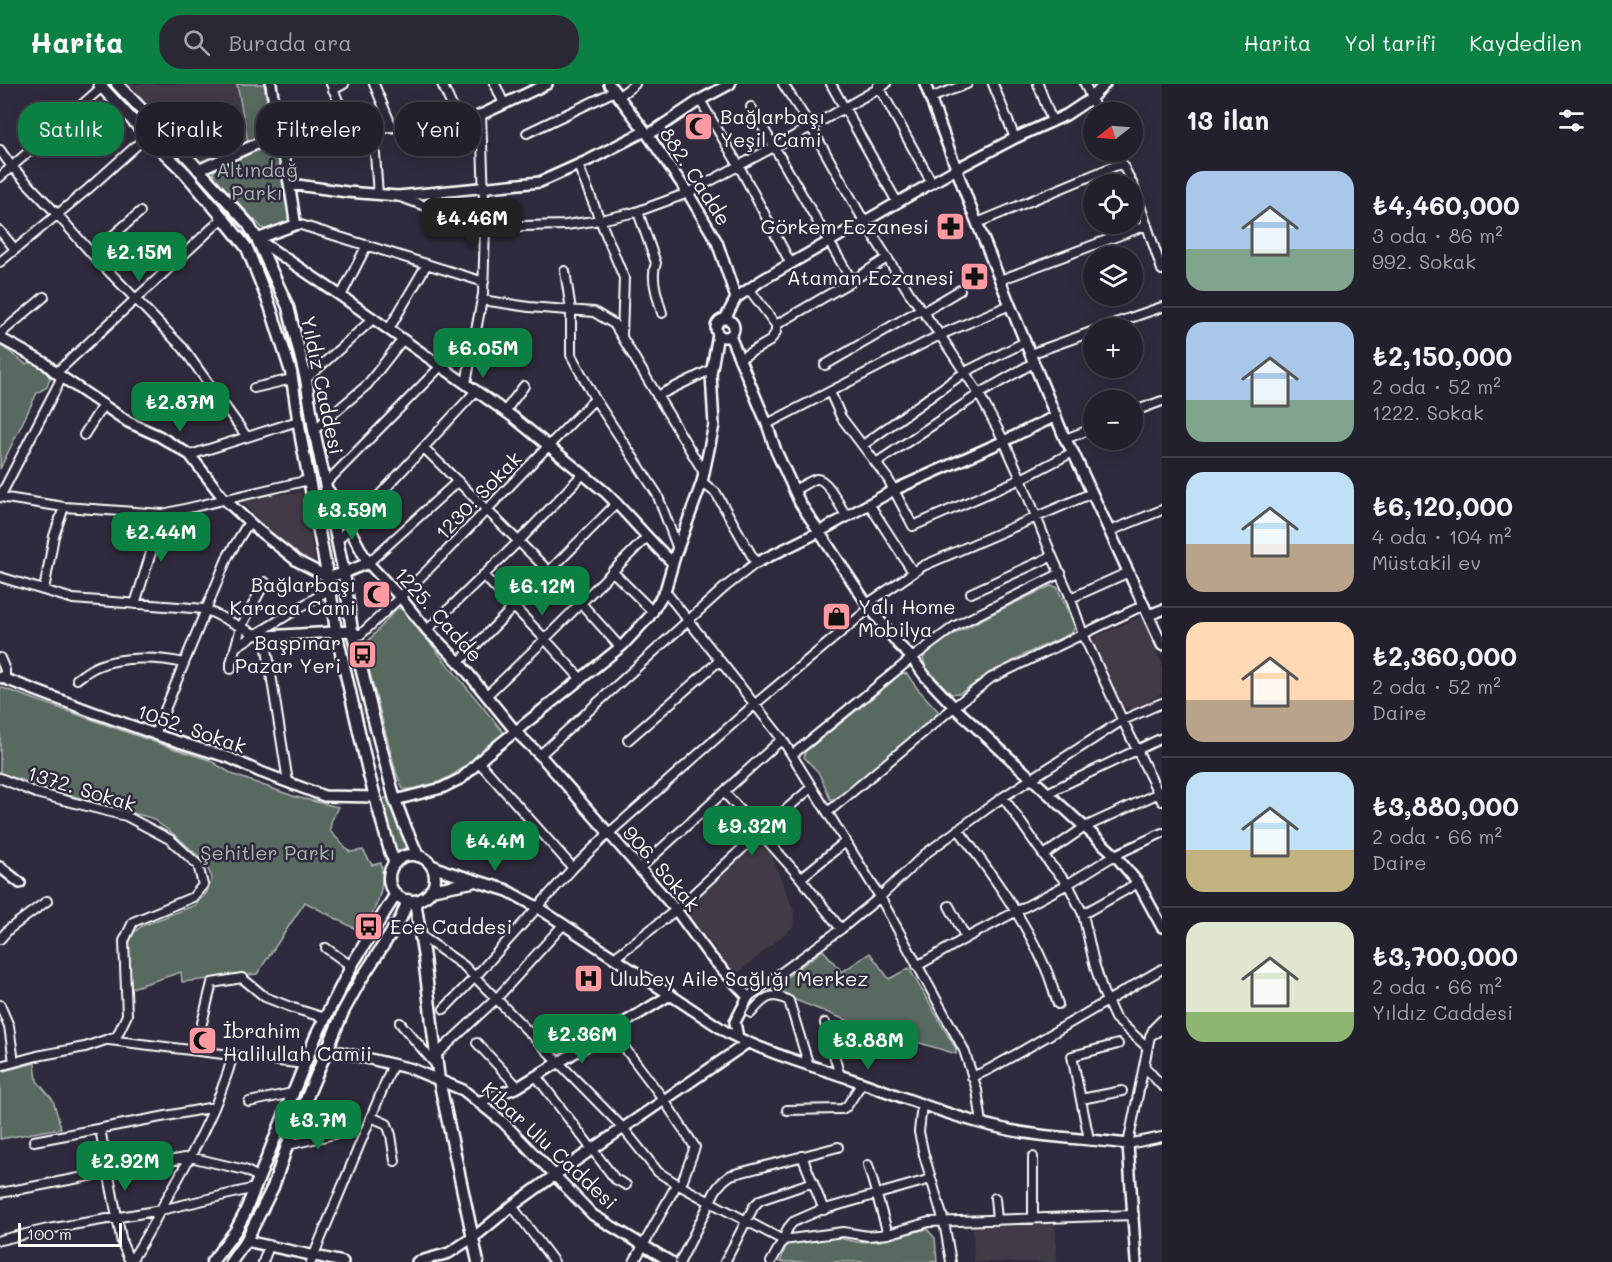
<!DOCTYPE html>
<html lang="tr">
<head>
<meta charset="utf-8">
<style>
  body { margin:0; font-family:Mali,sans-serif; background:#2b2836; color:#f1f3f6; height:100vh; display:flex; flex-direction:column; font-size:22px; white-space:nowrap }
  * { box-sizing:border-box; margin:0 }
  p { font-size:20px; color:#a3a3aa }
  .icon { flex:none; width:33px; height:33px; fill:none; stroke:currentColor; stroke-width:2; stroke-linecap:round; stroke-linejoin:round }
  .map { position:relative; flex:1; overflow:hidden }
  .details { display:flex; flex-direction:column; background:#23202e; width:450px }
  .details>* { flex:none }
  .banner { position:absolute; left:18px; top:18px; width:570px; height:54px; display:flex; gap:12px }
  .needle { width:39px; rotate:253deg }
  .buttons { position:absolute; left:1083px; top:18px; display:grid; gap:12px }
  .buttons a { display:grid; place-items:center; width:60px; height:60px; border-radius:50%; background:#23202e; box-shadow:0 3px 15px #0003,0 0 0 2px #403e4a; font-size:30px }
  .scale { position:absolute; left:18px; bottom:15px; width:104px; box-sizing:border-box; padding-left:6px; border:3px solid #fff; border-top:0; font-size:16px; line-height:21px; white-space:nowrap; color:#fff; -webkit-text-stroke:4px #2f2a3d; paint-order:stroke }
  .price { position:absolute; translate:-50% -51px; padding:0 14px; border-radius:12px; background:#0b8043; color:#fff; font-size:20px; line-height:39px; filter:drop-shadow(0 2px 3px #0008) }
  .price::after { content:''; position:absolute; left:50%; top:36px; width:18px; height:14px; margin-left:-9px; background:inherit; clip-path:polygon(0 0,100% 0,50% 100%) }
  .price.selected { background:#222; color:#fff }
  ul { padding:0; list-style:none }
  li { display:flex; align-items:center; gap:18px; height:150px; padding:0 24px }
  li+li { border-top:2px solid #403e4a }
  li span { display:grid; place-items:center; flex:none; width:168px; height:120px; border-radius:18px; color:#555 }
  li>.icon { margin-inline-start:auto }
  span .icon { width:72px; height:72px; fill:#fffc; stroke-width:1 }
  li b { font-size:26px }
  h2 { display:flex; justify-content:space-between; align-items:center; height:72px; padding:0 24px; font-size:26px }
  .pill { padding:0 21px; border-radius:24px; background:#23202e; box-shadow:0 3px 15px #0003,0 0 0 2px #403e4a; font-size:21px; line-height:54px }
  .pill.selected { background:#0b8043; color:#fff }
  header { display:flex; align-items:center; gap:36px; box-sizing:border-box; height:84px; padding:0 30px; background:#0b8043; color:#fff }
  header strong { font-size:28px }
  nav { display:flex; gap:33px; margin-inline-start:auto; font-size:21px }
  .search { width:420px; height:54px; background:#2b2836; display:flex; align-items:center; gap:15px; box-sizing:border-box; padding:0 21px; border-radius:24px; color:#a3a3aa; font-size:22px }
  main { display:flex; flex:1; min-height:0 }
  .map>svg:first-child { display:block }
</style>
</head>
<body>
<header>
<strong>Harita</strong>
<div class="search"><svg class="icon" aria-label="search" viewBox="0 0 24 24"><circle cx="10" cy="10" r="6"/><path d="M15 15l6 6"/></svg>Burada ara</div>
<nav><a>Harita</a><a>Yol tarifi</a><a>Kaydedilen</a></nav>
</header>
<main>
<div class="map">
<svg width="1162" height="1178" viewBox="0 0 1162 1178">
  <rect width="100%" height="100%" fill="#2f2a3d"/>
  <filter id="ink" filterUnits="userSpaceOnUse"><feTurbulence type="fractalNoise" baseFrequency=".0167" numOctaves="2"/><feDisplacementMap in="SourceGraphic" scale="12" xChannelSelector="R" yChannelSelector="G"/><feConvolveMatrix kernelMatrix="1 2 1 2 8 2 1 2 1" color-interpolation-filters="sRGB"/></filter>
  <g filter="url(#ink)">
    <path fill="#423a47" d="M127,0H237L248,58L204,79Z
      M302,409L316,482L293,471L265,447L242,415L245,412Z
      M1141,533L1162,580V609L1131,627L1128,623L1124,624L1094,560L1093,556L1095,553Z
      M757,761H762L772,772L794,828L793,843L736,891L683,824Z
      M1055,1139L1057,1178H974L973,1142Z"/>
    <path fill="#596960" stroke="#acb4b0" stroke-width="1.5" d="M237,0H264L272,46L248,58Z
      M272,57L277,58L292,130L290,137L267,145L262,144L216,95L213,89L215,84Z
      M0,261L26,280L33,277L47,289L50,294L47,303L37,309L0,385Z
      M1051,502L1057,503L1075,543L1072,549L1023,571L960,609L951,610L926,584L923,574C935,560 953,550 970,542C996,527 1023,515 1051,502Z
      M397,524L402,525L505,650C497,658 488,665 479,672C456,690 433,707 403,705L396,688L363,563Z
      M903,589L907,590L917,604L938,627L935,635L846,708L835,715H830L824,700L818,688L804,673L805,668L887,602L900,590Z
      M0,603L160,660L209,676L234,691L296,713L338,723L331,738L330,747L350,768L363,766L372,781L381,779C386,807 375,825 363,849L305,818L257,890L182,898L181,888L132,904L129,892V861L132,850L142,842L195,821L207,808L212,794L207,783L203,776L175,751L151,734L59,708L0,689Z
      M389,713L406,764L394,768L382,715Z
      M823,866L842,888L870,869L889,895L909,884L956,965V970L851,938L770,906Z
      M35,979L37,997L53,1016L61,1044L0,1055V988Z
      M927,1145L935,1154L937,1178H780L787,1160L829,1152L857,1158L879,1157Z"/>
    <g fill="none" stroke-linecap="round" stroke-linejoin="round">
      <defs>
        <path id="minor" d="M331,0L350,45
          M374,0L392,43
          M442,0L458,35
          M495,0L504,20
          M783,0L811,43L864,137L910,210L940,251L979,310L1004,357L1021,395L1052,472L1069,510L1083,550L1121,633L1162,717
          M831,0L897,118
          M993,0L1015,54
          M1038,0L1052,37
          M1085,0L1097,28
          M878,1L932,99
          M333,6L344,0
          M618,13L635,0
          M930,14L967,0
          M700,16L739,82L791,180
          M751,23L852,197
          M373,44L378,110
          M527,49L613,8
          M0,66L12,83L57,130L92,170L183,264L247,353
          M1116,68L1133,101L1162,186
          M578,81L600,136L636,128L688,109L811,43L886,0
          M0,93L102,3
          M400,113L485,143L566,141L600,136L624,194L622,252
          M638,128L656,179C650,194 658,214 662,229
          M977,139L1122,79
          M295,141H301L484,198
          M0,147L15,165
          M92,170L140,128
          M0,178L88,105L147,52
          M565,187L571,226V271L595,315L657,410L678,465
          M1000,196L1147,141
          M341,212L367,161
          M482,216L529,223L594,228L614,240L704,389
          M923,228L960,206
          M776,241L852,197L887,174
          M1101,244L1162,223
          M389,245L427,180
          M0,250L44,213
          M1030,270L1094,247
          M739,275L770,257L776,248V241L749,205
          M825,281L921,225
          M56,289L223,134
          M306,295L374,234
          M466,299L483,210L485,143L481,30
          M254,304L292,295
          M830,308L841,333L888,395L913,442L1021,395L1073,368
          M657,312L712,285
          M505,327L524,302
          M1132,328L1162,317
          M767,340L940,251L1010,221
          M314,346L367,301L403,255
          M84,351L103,321
          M1065,355L1094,344
          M863,361L965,288L1025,258
          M424,364L579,517L620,563
          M190,371L298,337
          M876,379L979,310L1033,279
          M325,400L441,282
          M794,406C801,403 809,397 816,395C827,393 841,424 846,432
          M0,413L64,423L163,430L309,396
          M0,413L62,293
          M869,420L913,488
          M1110,447L1162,426
          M337,457L476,307
          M368,479L458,397
          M612,487L653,528
          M483,491L545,555L581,595
          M0,493L73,515L205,525L255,550
          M44,506L54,452L64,423
          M665,507L782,655L880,813L964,966L977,1006L982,1039
          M971,509L1052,472
          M1071,514L1129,488
          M135,520L163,430
          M867,520L923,482L1092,409
          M427,546L519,457L583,390
          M352,547L360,551C442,476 516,393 595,315
          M265,552L288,698
          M237,562L330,505
          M0,574L5,586V595
          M459,578L617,419
          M231,585V579L241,543L265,498
          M77,595C84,590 90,585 98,582C122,572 158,573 184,579
          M487,611L536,564L647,453
          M155,650L228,472L249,438
          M628,656L719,577
          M540,671L724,504L756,479L716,409L702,398
          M792,671L912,574L955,542L1061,489
          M479,678L573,784
          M0,694L36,709L126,732L171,756L198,781L203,801L193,813L133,838L124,857L127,931L117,952L85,963L37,972L0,982
          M724,708L798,791L841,845
          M1047,709L1162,654
          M1003,713L1050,780L1068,800L1083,830L1094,879L1103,908L1115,934L1147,963
          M828,728L954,623L991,594L1144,521
          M958,745C990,788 1025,835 1046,885C1051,896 1054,909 1058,920
          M1044,771L1085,743L1161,708
          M639,785L782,655
          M801,794L846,757
          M949,822L966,854
          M1083,830L1138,799
          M420,851L464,882L623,1044L658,1088L677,1100L634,1178
          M0,855L9,845L47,817
          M326,864L351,882
          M614,874L676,826L760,748L812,703
          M917,882L966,854L1068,800L1115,771L1162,749
          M748,913L841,845L880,813L925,770L1003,713L1123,636L1162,619
          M0,921L9,942L14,978
          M444,925L475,893L573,784L608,750L754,621L870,524
          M751,929C763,915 771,906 789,917L809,982
          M1162,936L1154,944L1150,952L1128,1060L1162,1053
          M202,939L212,899L242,894L265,913L293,924L325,934
          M400,939L437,982
          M825,939L840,992
          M612,947L664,1016L695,1063L681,1101
          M1150,952L1162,945
          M109,956L304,980
          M477,959L518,1003
          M436,971L497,914L563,841
          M1144,982L1162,1002
          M536,992L615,1095L626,1101
          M972,993L988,986L1022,967L1162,885
          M1081,1015L1122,1007
          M249,1018L292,1009
          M922,1020L919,1048L924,1071L944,1138L951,1178
          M787,1026L842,1025L847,1022L862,999
          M371,1033L387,1040L391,1051L395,1077
          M100,1045L122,1159L130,1178
          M1089,1055L1072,972L1118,960
          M34,1057L214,1023
          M288,1061L343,1048
          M838,1063L731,1091C720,1098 715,1106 710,1118L783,1156L843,1148L868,1152L888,1150L929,1138L1134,1131
          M802,1072L824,1126
          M1033,1073V1135
          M868,1081L888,1150
          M677,1100L710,1118L680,1178
          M0,1109L190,1073L245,1086L258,1093
          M995,1114L997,1136
          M512,1122L554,1178
          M0,1156L48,1145L161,1126L255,1104
          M130,1178C144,1158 155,1136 167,1114C193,1069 219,1022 233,971
          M263,1178L269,1162
          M311,1178L393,980
          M725,1178L754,1122L760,1116L813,1098
          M771,1178L783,1156L788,1144L793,1138L818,1127L931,1095"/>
        <path id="tertiary" d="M609,0L648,51L688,109L717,158L736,214
          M925,0L969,119L1010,221L1065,355L1073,368L1162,561
          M648,51L700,16L730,0
          M198,86L279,50L415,41L476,33L547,0
          M290,100L347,108L398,112L540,98L589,76L645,47
          M257,155L341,212L513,333L605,408C629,431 649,457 673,479
          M257,155L295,141V137C289,91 278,46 271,0
          M725,235L736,214L762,196L956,85L1015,54L1066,31L1090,15L1105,0
          M716 244a9 9 0 1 1 18 0a9 9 0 1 1-18 0Z
          M730,252L767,340L776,367L800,419L867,520L898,560L912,574L925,592L954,623L1115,771L1138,799L1162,843
          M0,254L45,279L56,289L128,338L159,352L190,371L224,415L258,446L297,477L328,493L344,489L368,479
          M329,407L368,479L401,514L427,546L459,578L516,648L540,671L676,826L709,871L748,913L735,938L738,954
          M756,479L819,448L894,406L1004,357L1056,332
          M1149,531L1162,526
          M255,550L265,552L352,547
          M0,593L90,627L163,653L230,674L258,687L324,712L375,713
          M395,716L442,704L462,694L486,671L623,561L649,533L665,507L675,472L702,398L714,341L711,290L718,250
          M0,783L20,799
          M506,806L537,823L728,949C769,970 813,982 857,997C903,1013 949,1032 996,1043C1039,1054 1084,1054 1128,1060L1136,1178
          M328,965L412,985L463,1006L503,1038L593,1131L671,1178
          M478,1018L518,1003L670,911
          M246,1157L343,1178
          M417,1178L449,1169L478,1150L512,1122L555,1091L747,959"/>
        <path id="secondary" d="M99,0L147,52L185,89L223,134L247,164L270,222L291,288L301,354L330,505L336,547L369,691L390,767L395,779
          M117,0L181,66L248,140L257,155L288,223L306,295L314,346L344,489L352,547L375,640L395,716L404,740L418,772
          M389 794a23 23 0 1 1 46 0a23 23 0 1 1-46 0Z
          M431,781L447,788L506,806
          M431,806L472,798
          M415,817L424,874L439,996L478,1178
          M212,1178L236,1146L244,1131L316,952L353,879L396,810
          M231,1178L246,1157L273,1103L286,1065L310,1006L343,928L360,897L401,834L408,816"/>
      </defs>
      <use href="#minor" stroke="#fff" stroke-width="12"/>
      <use href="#tertiary" stroke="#fff" stroke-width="14"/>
      <use href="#secondary" stroke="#fff" stroke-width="15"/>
      <use href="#minor" stroke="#2f2a3d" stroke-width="8"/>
      <use href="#tertiary" stroke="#2f2a3d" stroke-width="9"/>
      <use href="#secondary" stroke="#2f2a3d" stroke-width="10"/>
    </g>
  </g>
  <defs>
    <symbol id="mosque-square" viewBox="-11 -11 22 22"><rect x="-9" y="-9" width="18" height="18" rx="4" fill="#ff9aa2" stroke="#2f2a3d"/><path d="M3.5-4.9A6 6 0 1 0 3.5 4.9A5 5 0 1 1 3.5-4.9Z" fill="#111"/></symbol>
    <symbol id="pharmacy-square" viewBox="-11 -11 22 22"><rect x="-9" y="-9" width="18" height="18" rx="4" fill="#ff9aa2" stroke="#2f2a3d"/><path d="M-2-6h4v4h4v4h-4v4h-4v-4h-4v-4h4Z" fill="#111"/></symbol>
    <symbol id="shop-square" viewBox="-11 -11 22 22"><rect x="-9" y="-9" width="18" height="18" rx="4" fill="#ff9aa2" stroke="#2f2a3d"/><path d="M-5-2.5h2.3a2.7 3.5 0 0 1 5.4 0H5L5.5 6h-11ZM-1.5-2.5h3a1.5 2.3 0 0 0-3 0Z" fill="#111"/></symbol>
    <symbol id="bus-square" viewBox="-11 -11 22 22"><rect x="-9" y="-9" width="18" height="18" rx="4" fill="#ff9aa2" stroke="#2f2a3d"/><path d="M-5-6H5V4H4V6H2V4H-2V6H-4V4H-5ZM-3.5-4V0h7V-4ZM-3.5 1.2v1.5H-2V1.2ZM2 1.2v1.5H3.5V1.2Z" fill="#111"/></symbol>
    <symbol id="hospital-square" viewBox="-11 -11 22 22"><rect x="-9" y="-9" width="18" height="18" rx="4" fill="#ff9aa2" stroke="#2f2a3d"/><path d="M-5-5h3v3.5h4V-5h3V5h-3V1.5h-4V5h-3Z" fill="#111"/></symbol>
  </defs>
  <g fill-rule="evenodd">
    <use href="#mosque-square" x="682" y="26" width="33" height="33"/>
    <use href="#pharmacy-square" x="934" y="126" width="33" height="33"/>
    <use href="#pharmacy-square" x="958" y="176" width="33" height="33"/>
    <use href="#mosque-square" x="360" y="494" width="33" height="33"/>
    <use href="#shop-square" x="820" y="516" width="33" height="33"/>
    <use href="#bus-square" x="346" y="554" width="33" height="33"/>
    <use href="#bus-square" x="352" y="826" width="33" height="33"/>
    <use href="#hospital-square" x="572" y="878" width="33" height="33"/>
    <use href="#mosque-square" x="186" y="940" width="33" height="33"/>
  </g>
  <g text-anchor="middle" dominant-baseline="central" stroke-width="5" stroke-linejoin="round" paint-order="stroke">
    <g font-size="20" fill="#fff" stroke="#2f2a3d" text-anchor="start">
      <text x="720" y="32">Bağlarbaşı<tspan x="720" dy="23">Yeşil Cami</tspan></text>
      <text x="929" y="142" text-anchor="end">Görkem Eczanesi</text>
      <text x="954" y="193" text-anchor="end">Ataman Eczanesi</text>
      <text x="356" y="500" text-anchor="end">Bağlarbaşı<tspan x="356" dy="23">Karaca Cami</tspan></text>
      <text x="858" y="522">Yalı Home<tspan x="858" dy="23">Mobilya</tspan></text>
      <text x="341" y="558" text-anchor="end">Başpınar<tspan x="341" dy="23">Pazar Yeri</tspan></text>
      <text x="390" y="842">Ece Caddesi</text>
      <text x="610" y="894">Ulubey Aile Sağlığı Merkez</text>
      <text x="223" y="946">İbrahim<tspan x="223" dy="23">Halilullah Camii</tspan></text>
    </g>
    <g font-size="20" fill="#acb4b0" stroke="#2f2a3d">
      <text x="257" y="85">Altındağ<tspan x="257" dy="23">Parkı</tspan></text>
      <text x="268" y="768">Şehitler Parkı</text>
    </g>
    <g font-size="20" fill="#fff" stroke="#2f2a3d">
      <text transform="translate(696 92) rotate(57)">882. Cadde</text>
      <text transform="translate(323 301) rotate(78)">Yıldız Caddesi</text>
      <text transform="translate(478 411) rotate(-46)">1230. Sokak</text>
      <text transform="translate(439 530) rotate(48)">1225. Cadde</text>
      <text transform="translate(192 644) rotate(19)">1052. Sokak</text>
      <text transform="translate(82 704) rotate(17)">1372. Sokak</text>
      <text transform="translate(662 784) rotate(49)">906. Sokak</text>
      <text transform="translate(550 1061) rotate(43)">Kibar Ulu Caddesi</text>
    </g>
  </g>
</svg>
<div class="buttons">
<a><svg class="needle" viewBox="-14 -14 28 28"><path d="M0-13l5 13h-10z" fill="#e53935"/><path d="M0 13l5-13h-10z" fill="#a3a3aa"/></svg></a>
<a><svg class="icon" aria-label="locate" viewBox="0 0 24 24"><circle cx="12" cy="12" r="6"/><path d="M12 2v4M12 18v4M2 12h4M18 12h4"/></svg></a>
<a><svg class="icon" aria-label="layers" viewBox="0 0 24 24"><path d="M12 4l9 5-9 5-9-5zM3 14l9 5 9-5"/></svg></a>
<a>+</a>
<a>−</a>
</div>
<div class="scale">100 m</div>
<b class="price selected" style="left:472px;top:165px">₺4.46M</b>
<b class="price" style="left:139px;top:199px">₺2.15M</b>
<b class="price" style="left:483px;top:295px">₺6.05M</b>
<b class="price" style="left:180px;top:349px">₺2.87M</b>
<b class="price" style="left:352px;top:457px">₺3.59M</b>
<b class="price" style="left:161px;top:479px">₺2.44M</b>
<b class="price" style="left:542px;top:533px">₺6.12M</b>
<b class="price" style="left:752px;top:773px">₺9.32M</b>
<b class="price" style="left:495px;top:788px">₺4.4M</b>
<b class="price" style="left:582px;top:981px">₺2.36M</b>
<b class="price" style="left:868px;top:987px">₺3.88M</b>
<b class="price" style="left:318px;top:1067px">₺3.7M</b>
<b class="price" style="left:125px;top:1108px">₺2.92M</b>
<div class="banner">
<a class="pill selected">Satılık</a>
<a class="pill">Kiralık</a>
<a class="pill">Filtreler</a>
<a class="pill">Yeni</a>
</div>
</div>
<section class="details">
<h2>13 ilan<svg class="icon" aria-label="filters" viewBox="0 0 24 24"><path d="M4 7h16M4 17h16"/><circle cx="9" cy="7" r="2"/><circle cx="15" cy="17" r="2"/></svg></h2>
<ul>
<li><span style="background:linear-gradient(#a9c7e8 65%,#7fa58c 0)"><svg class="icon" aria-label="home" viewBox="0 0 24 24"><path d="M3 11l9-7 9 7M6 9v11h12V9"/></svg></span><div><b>₺4,460,000</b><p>3 oda · 86 m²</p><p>992. Sokak</p></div></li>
<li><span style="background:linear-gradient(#a9c7e8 65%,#7fa58c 0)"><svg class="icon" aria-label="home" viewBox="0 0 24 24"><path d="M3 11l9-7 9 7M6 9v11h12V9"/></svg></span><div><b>₺2,150,000</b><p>2 oda · 52 m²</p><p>1222. Sokak</p></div></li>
<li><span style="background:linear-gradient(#bfe0f5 60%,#b9a48a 0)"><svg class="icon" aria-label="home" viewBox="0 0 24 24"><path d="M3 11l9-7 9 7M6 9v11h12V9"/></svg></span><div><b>₺6,120,000</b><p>4 oda · 104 m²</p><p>Müstakil ev</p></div></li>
<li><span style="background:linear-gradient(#ffd9b3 65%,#b9a48a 0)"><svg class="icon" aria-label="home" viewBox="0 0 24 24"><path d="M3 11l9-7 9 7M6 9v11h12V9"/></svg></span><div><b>₺2,360,000</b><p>2 oda · 52 m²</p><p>Daire</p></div></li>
<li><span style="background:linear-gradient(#bfe0f5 65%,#c2b280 0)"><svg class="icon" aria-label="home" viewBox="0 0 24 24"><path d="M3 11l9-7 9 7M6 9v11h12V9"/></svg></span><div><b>₺3,880,000</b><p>2 oda · 66 m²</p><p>Daire</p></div></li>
<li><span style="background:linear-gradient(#dfe7d0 75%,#8fb573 0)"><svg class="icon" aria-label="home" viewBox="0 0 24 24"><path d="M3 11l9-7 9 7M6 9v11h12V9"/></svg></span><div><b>₺3,700,000</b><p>2 oda · 66 m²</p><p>Yıldız Caddesi</p></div></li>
</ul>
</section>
</main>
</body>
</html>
